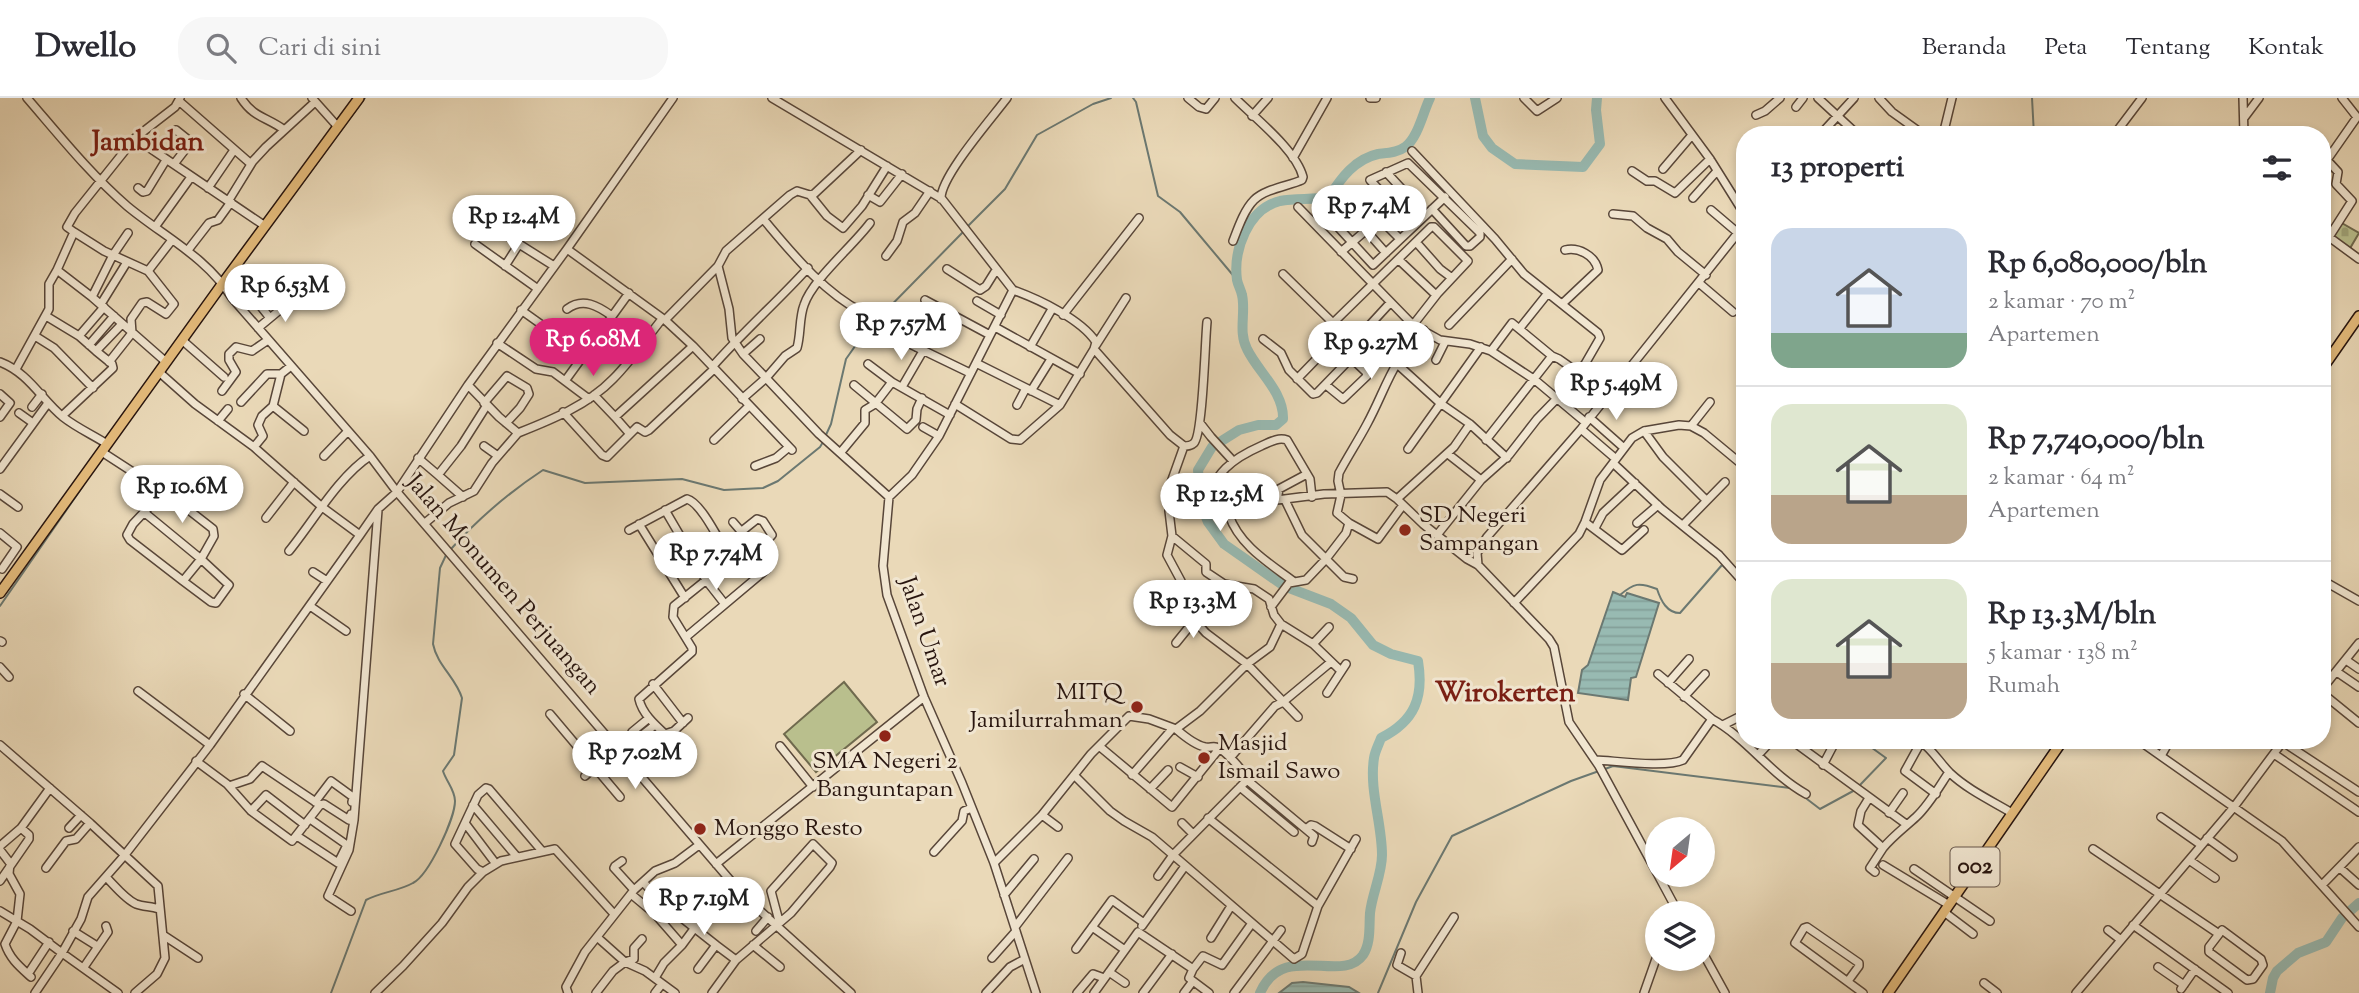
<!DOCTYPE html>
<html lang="id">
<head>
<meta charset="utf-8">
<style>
  body { margin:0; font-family:"Sorts Mill Goudy",serif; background:#f7f7f7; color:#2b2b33; height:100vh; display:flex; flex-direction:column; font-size:26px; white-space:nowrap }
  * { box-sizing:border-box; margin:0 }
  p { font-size:23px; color:#7c7c81 }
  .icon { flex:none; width:38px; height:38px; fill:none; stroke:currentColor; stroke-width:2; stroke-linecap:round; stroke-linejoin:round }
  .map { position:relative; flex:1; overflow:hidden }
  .drawer { position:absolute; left:1736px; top:28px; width:595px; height:623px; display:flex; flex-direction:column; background:#fff; border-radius:28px; box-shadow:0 4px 10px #0003 }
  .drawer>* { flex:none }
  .needle { width:46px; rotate:209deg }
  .fabs { position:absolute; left:1645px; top:719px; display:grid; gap:14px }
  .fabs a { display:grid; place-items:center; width:70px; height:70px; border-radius:50%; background:#fff; box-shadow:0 4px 10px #0003; font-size:35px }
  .price { position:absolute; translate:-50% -60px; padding:0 16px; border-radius:24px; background:#fff; color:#222; font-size:23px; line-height:46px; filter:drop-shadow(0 2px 4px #0008) }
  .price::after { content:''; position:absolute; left:50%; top:42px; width:21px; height:16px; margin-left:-10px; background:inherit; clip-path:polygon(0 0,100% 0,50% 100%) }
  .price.on { background:#db2777; color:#fff }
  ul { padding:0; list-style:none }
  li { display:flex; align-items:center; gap:21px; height:175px; padding:0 35px }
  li+li { border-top:2px solid #e1e1e2 }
  li span { display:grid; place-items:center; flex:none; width:196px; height:140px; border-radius:21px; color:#555 }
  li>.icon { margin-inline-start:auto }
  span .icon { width:84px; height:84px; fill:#fffc; stroke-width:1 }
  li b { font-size:30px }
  h2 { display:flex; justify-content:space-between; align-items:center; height:84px; padding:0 35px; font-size:30px }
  header { display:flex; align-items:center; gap:42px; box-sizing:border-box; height:98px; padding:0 35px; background:#fff; border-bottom:2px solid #e1e1e2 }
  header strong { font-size:33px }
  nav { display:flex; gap:38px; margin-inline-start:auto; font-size:24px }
  .search { width:490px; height:63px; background:#f7f7f7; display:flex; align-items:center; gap:18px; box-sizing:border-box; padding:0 24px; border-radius:28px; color:#7c7c81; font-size:26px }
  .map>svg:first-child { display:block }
</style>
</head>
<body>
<header>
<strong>Dwello</strong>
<div class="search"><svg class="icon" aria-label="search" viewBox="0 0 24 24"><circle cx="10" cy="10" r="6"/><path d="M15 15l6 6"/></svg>Cari di sini</div>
<nav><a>Beranda</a><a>Peta</a><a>Tentang</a><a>Kontak</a></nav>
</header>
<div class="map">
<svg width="2359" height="895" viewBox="0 0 2359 895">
  <defs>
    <pattern id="cemetery-stones" width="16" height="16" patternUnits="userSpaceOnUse" patternTransform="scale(1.75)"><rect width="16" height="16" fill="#b9bf8d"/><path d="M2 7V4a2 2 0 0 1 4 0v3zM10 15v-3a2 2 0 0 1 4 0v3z" fill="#9fa378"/></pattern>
    <pattern id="water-rules" width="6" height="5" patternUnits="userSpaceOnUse" patternTransform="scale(1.75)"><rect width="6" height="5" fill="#98bab2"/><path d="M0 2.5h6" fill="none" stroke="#839f98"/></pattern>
  </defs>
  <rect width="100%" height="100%" fill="#ead9b8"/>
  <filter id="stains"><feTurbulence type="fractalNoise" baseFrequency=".00286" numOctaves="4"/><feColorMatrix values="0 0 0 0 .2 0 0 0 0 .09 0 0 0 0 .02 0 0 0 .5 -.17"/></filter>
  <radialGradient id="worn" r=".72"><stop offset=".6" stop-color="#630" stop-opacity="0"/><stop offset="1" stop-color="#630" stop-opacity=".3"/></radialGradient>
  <path fill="url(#cemetery-stones)" stroke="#706a4e" stroke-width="2" d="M2340,124L2359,135L2349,152L2330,138Z"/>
  <path fill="#b9bf8d" stroke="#706a4e" stroke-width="2" d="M844,584L877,624L816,674L784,636Z"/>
  <path fill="url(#water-rules)" stroke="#6b7871" stroke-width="2" d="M1613,494L1625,499L1627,495L1659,505L1636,579L1631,580L1628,602L1578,595L1582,572L1588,567Z
    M1303,884L1349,889L1359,895H1279L1292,885Z"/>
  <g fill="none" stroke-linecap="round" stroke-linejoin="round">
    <path stroke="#6b7871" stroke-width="2" d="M1133,0L1136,4L1158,98L1180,114L1237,182
      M2032,0L2034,37
      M286,107L365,0
      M968,128L1005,91L1037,37L1093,6L1111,0
      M825,339L831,326L846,261L865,234L965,132
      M451,451C479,420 508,395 543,372L585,385L682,381L724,392L763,390L778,383L820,349L823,344
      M1620,497C1634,485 1639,484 1657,491C1661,503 1667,515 1680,515L1722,467L1732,476
      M0,508L83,388
      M1605,671L1613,668L1790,690
      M1859,688L1886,660L1868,647L1871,642
      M1803,698L1820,711L1855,692
      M331,895L366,802C381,794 399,793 413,785C429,777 455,720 455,703C455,692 446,683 443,673L454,657L462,600C456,580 437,567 433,546L440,470L447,455
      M1378,895L1416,804L1452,738L1571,683L1599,673"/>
    <path stroke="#98bab2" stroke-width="10" d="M1475,0L1483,38L1492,50L1515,66L1583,69L1600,46L1596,12L1597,0
      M1260,895C1283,842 1342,887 1363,857C1371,845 1369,828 1370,815C1372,796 1382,776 1382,757C1382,725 1369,692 1374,660C1375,653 1379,646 1381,640C1415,623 1424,599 1418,563L1391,556L1373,547L1351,520L1331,506L1284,488L1224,446L1208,424L1201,407L1198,372L1212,349L1239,332L1258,327H1276L1283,321C1284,294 1258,274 1247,251C1238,234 1246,214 1242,197C1241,192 1238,187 1237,182C1233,152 1248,111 1280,103C1296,100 1313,102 1329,99C1341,80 1355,61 1378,56C1387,55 1397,55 1405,49C1418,40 1423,14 1430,0
      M2270,895L2273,880L2277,873L2298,855L2326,844L2342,820L2359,805"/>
    <defs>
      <path id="minor" d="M27,0C59,37 90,76 127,108C163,138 207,159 232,200L370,358L397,394L730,782L756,809L851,895
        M241,0C253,19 266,19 283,31
        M312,0L338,29
        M772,0L942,101L1013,192L939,338L912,377L889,399L883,468L887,497L924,599L962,685L994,765L1036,895
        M1188,0L1199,9L1206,11L1215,0
        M1370,0H1376
        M1524,0L1537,13L1557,0
        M1665,0L1710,61L1745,117
        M1818,0L1858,37
        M1879,0L1892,14L1924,37
        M2243,0L2244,37
        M2342,0L2357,19L2327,62L2338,74L2336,86L2352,103L2329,139L2359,161
        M179,3L251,66
        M1796,9L1803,0
        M1756,17L1765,13L1780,0
        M1252,18L1268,0
        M2244,20L2259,0
        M1820,37L1854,0
        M1943,37L1952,0
        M2114,37L2142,0
        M135,40L175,9L180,0
        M1412,53L1495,141L1524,176L1598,235L1600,240L1585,266L1570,287L1537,321L1509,357L1481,382L1448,356
        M1293,60L1327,0
        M174,66L191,44L176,32
        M1663,71L1692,37
        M1632,73L1647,83H1655L1675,95L1710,61
        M1386,74L1426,117
        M138,90L143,94L147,93L166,62
        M208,90L234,52
        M810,97L827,118L843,130L862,108L887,68
        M868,97L880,104L902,76
        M1693,100L1717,73
        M941,101C940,79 992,20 1007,0
        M229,102L253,63L266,49L315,4
        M1339,102L1386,155
        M464,108L519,146L505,168
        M1298,109L1413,227L1440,242L1470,246L1491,253L1535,282L1585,324
        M1711,112L1738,135
        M1613,116L1633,118L1647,130L1667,141L1678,154L1706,177
        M764,122C792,155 823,194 862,214
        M1413,128L1370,82L1408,65L1480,135V139L1470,148H1466L1432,111
        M155,129L191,79
        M74,134L104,153L148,173L174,206L166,216L147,204L142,205L131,221L132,235L109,264
        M1400,141L1352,93L1325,115L1373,167L1445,99
        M1233,143C1238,130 1244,112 1254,102C1265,91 1288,88 1302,82L1303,79C1296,52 1255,20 1235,0
        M1416,144L1440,171L1452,180
        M475,146L538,191
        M519,146L554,168
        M567,151L665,222
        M188,152L209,125L218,122L231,104
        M1341,154L1380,120
        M886,158L897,143L903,124L915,115L930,93
        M1399,162L1436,197
        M718,168L729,211L732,240L743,256L766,280L785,258L797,250C801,236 799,220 804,207C812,182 853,148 870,125
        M947,171L980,192L986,188L996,172
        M148,173L172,142
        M1283,176L1333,225
        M239,181L270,220
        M1699,185L1733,214
        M92,199L113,157L128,135
        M925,202L990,237
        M977,203L1001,217
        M1390,205L1345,254L1326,236L1333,225L1431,129H1434L1468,163L1438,195L1413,227
        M101,206L127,164
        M1562,206L1598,172C1595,157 1578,149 1565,152
        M567,211C583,199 598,208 612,218
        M521,212L584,257
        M1063,217L1139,120
        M46,218L79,238L96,253L122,226
        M1449,227L1512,161
        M995,229L1080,276
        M258,230L293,201
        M1520,230L1548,195
        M1363,234L1379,250L1384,252L1409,223
        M35,238L54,250L93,290
        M79,238L104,209
        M1263,241L1281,255L1289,272L1313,296L1317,295L1351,260
        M182,242L224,279
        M497,245L536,271L553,274L589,301
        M910,246L970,275
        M89,247L114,218
        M1096,247L1126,200
        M916,249L937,210
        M1030,249L1052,211
        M1094,251L1170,337L1184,348C1188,348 1191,348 1194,345C1203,336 1205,243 1207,224
        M743,256L760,241
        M1552,258L1559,261L1579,275
        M1436,262L1445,244
        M0,264C29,275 41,301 63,319C77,330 93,337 107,346
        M166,264L92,199L57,172L74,134L67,129L75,115L135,40L265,128
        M976,265L1060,307
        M1396,265L1440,305L1470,326L1454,349L1397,401
        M868,266L892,284L950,317
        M713,268C743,234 777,204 808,170
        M16,271L49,211V186L57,172
        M159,274L195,306L254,349L322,409L360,437
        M1297,281L1333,244
        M565,283L629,195
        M468,287L499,319L518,335C551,322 588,307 613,281C631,263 646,241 662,221
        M854,287L907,331L916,322L917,311L922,300
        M1326,287L1343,301L1367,278L1366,274L1348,257
        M902,289L923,253
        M222,293L236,274L229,262V256L236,249L252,253L268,242
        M1031,293L1051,261
        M0,296L10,305L0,319
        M594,297L615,319L693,248
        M742,301L766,280L819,336L889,399
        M241,304L267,276H281
        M484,305L507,278L527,290L529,296L520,310L506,325
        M955,306L1011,341L1020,342L1060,307L1094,251L1096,244C1081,221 1038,201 1013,192
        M1017,307L1026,290
        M273,308L304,333
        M32,309L42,296
        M563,314L602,357L607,359L637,329L645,334L649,332L714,271
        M19,315L33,325
        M62,318L113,270L112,266L96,253
        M615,319L629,335
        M1589,319L1624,350
        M218,323L228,311
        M1200,325L1211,339L1233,363
        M1470,326L1507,360
        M1691,328L1710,304
        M923,329L939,338
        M1581,331L1616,361
        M1644,333L1663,359L1706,402
        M714,342L749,308
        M1486,342L1552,258L1512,225L1491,253
        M484,348L498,358
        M254,349L263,338L258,327L262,318L273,308L281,276L291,268
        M1408,351L1481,249
        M792,352L693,248L665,222L718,168L726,153L790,97L797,93L810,97L814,96L861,52
        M102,354L176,402L213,431L214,438L201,461L229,487L216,505L211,504L183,483L201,461L145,415
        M841,354L865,325V312L875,306L892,284
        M324,358L348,333
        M418,360L438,377
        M1613,365L1662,411L1719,457L1745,486
        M755,368L776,360L789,349
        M0,371L48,305
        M163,394L133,426L127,437L130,442L183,483
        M0,396L18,409
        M463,399L438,377L461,348L487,307
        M1277,402L1279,391L1307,376
        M665,412L706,482L724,505
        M1229,417L1216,414L1211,407C1209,376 1236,359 1261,348C1270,344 1278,339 1287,342L1310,381L1312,399
        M266,420L294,384
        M1585,424L1622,452L1644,432
        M425,425L449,405L474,393L492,365L518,335
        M1349,425L1337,415L1341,397L1338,383L1339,375C1348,358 1358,343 1367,326C1386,291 1392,261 1424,232
        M1637,425L1658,407
        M639,426L685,500
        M1683,427L1725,384
        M1595,430L1603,415L1635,385
        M629,432L687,401C702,405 721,447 731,462
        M742,433L757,421L763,423L772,437L758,453
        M0,435L17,449L2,471
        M1437,437L1481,382
        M1172,438L1206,466V474L1224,486L1254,491L1269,501L1274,517L1281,526L1270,549L1247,566L1206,535L1194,522L1179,513L1174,505L1181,483L1167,457L1172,438L1169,413V390L1184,348
        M289,453C312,425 339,378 370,358
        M1478,467L1477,455L1487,439L1581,331L1745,126
        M313,474L327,483
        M1353,481L1344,479L1326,461L1346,435L1349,425L1378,441L1403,407
        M2322,482L2359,503
        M1293,483C1269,465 1239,447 1229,417L1277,402L1324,396L1387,394L1397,401L1423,426L1467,461L1478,467L1549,541L1554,549L1569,624L1599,668L1657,775
        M1514,505L1579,436L1585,424L1600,382L1632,340L1644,333L1679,327L1691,328L1704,335L1745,369
        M310,508L346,533
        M1271,509L1289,485L1306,482L1326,461L1302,437L1285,402
        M1281,526L1313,546L1329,529
        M686,539L767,471L765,461L733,424
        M0,543L2,544
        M1176,545L1224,486
        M1313,546L1341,573
        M2346,562L2359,571
        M0,569L9,579
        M2337,574L2359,589
        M1668,585L1689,561
        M653,586L683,625
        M2322,591L2359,545
        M138,593L210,647
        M1327,595L1346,566
        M2322,595L2359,625
        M244,596L290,633
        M1684,599L1705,576
        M550,616L620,699
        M688,620L674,633L665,636C654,626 642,615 639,601L692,554V550L673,519L674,508L751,446
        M1712,621C1748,641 1770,676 1806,696
        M1723,627L1745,616
        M1176,631C1184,638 1195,647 1205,649C1209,650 1213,648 1216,649C1225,652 1245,674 1247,682L1314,738L1312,744
        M1791,642L1906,726
        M1919,642C1933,652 1939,664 1950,675C1968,692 1992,703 2012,715
        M2138,642L2282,743L2359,829
        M1921,644L1905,673L1936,696
        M2283,644L2359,694
        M1887,645L1889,642
        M0,647L90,725L158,788L165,860L157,876L135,895
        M628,648L655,627
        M780,648L813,689
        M1099,648L1172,709L1219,651
        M619,651L629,643L632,634L649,620
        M2274,656L2359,714
        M1758,657L1772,642
        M2161,658L2170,642
        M1230,660L1275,608L1283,604L1331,564
        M1596,662C1617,663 1666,670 1683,662L1712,621L1658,576
        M196,663L227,686L251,713L292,743L320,707L262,668L250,681L229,688
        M1823,667L1833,648
        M1180,669L1198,679
        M1074,677L1110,713L1124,723L1152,739L1173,757L1247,682
        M1132,677L1173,630
        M585,678L617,649
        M1240,689L1294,734
        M1150,691L1168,672
        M1869,700L1861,713L1858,727L1883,750C1893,738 1904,730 1916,719C1929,707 1939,689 1949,674
        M315,704L331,683L353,699L352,704
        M320,707L324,706L349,722L351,716
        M473,707L517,759
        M251,713L266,697L305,727
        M1889,715L1903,695
        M2161,719L2201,747
        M1208,720L1318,808L1356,741
        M465,725L496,766
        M1182,725L1193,736
        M1058,729L1042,717L1091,656L1129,618L1149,621L1176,631L1200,613L1247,566L1298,619
        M69,730L81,717
        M1306,731L1311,727L1315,728L1351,751
        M297,738L338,765L347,747L310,721
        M2207,740L2233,759
        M0,748L21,730L50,690
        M2093,751L2219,836L2222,832L2261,861L2263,867L2253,881L2247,882L2209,854V849L2219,836
        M0,752L10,765L9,776L20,796L17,823L5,846C10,861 20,869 31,879
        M542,753L489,691L486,690L478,697L455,746L477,771L483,774L501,763L555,751L614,816
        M934,754L962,723L964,713L972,710
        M2189,762L2215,780
        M622,763L615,768L614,770L634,792
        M994,765L1042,717
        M716,766L924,599
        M1883,767L1949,807
        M46,770L66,743L76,741L90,725
        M2340,770L2359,787
        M1914,771L1990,823
        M1875,774L1870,770L1883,750
        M1658,777L1679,816
        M1158,778L1173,757L1294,861L1302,856L1318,808
        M106,779C115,788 125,801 136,806C144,809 151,808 159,811
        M0,783L29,741V737L21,730
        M643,784L663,805L716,847L698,871
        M2322,787L2359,749
        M631,796L655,816L682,847
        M1004,797L1034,761
        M0,813L30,831L62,855L81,821L88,799L124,758L210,647L360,437L378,411L397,394L468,287L567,151L673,0
        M351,813L328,798L349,752L354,722L378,412
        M1944,814L1973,836
        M2133,827L2228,895
        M1142,828L1185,768
        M1015,829L1068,760
        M1092,829L1125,852
        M2108,832L2121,842
        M73,833L97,848
        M756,833L768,819
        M163,837L198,860
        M597,839L625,864L634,861V850L642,841
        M1211,840L1231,808
        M716,847L736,862
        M753,847L780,869
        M1076,851L1112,802L1144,825
        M1401,855L1397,867L1416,878L1418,895
        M1703,855L1725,895
        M992,860L1016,833
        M84,869L108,834L106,828
        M2158,869L2184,887
        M1193,871L1203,858L1222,867L1252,825
        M1109,874L1125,885
        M28,876L49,844
        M1416,878L1454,819
        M655,880L664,865L682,847L730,782
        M1848,883L1859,868V865L1807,829L1804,830L1795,845L1863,895
        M1984,885L1997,895
        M2181,891L2195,871
        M35,895L62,855L118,895
        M375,895L403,868L442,825L468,789L483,774
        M568,895L566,889L585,854L634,792L655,773L675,765L699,747
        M596,895L613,873L625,864L645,873L675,895
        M655,895L662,886
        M712,895L736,862L791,815L830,769L832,765L813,746L771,793L779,823
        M986,895L1010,869L1025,861
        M1077,895L1093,876L1104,880
        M1094,895L1138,834L1193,871L1189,880L1209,895
        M1143,895L1172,856
        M1184,895L1193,883
        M1234,895L1281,832
        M1644,895L1657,858
        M2076,895L2234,709L2284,642"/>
      <path id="major" d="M2322,271L2359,218
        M0,495L223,185L359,0
        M1888,895L2063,642"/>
    </defs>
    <use href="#minor" stroke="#584639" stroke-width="10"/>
    <use href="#major" stroke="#28150f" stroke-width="12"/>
    <use href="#minor" stroke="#f1e6d1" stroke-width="7"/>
    <use href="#major" stroke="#e5bc7c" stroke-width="9"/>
  </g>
  <g fill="#8f2418" stroke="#f1e6d1" stroke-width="2.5">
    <circle cx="1405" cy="432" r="7"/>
    <circle cx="1137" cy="609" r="7"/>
    <circle cx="885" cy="638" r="7"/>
    <circle cx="1204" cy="660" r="7"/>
    <circle cx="700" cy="731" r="7"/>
  </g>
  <g text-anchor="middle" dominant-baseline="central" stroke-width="6" stroke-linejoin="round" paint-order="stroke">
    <rect fill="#f1e6d1" stroke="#645449" stroke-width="2" x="1950.5" y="749.5" width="49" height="39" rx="5"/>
    <g font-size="23" font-weight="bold" fill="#28150f">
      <text x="1975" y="769">002</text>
    </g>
    <g font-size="24" fill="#28150f" stroke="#f1e6d1" text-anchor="start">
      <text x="1419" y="418">SD Negeri<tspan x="1419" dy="28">Sampangan</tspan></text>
      <text x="1123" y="595" text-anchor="end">MITQ<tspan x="1123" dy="28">Jamilurrahman</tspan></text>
      <text x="1218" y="646">Masjid<tspan x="1218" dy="28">Ismail Sawo</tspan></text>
      <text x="885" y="664" text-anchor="middle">SMA Negeri 2<tspan x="885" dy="28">Banguntapan</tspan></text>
      <text x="714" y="731">Monggo Resto</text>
    </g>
    <g font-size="24" fill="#28150f" stroke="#f1e6d1">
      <text transform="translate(503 487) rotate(49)">Jalan Monumen Perjuangan</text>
      <text transform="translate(924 534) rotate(71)">Jalan Umar</text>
    </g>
    <g font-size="28" font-weight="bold" fill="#7a1f14" stroke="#f1e6d1">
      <text x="148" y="45">Jambidan</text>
      <text x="1505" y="596">Wirokerten</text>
    </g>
  </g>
  <rect width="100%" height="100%" filter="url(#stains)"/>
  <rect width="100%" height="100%" fill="url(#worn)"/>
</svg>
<div class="fabs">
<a><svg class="needle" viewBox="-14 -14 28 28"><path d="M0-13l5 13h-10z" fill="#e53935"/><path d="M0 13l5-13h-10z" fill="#7c7c81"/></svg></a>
<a><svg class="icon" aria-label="layers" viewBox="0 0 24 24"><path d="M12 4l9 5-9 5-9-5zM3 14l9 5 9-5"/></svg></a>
</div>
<b class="price" style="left:1369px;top:147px">Rp 7.4M</b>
<b class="price" style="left:514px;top:157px">Rp 12.4M</b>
<b class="price" style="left:285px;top:226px">Rp 6.53M</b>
<b class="price" style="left:901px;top:264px">Rp 7.57M</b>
<b class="price on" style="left:593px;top:280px">Rp 6.08M</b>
<b class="price" style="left:1371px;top:283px">Rp 9.27M</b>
<b class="price" style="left:1616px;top:324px">Rp 5.49M</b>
<b class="price" style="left:182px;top:427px">Rp 10.6M</b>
<b class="price" style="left:1220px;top:435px">Rp 12.5M</b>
<b class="price" style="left:716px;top:494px">Rp 7.74M</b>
<b class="price" style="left:1193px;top:542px">Rp 13.3M</b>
<b class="price" style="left:635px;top:693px">Rp 7.02M</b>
<b class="price" style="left:704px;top:839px">Rp 7.19M</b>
<section class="drawer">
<h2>13 properti<svg class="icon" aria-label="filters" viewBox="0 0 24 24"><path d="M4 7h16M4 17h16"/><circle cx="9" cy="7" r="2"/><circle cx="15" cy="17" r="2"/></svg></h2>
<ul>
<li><span style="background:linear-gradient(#c9d6e8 75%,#7fa58c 0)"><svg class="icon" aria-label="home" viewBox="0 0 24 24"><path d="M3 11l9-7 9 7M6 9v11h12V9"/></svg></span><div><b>Rp 6,080,000/bln</b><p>2 kamar · 70 m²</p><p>Apartemen</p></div></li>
<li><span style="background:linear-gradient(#dfe7d0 65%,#b9a48a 0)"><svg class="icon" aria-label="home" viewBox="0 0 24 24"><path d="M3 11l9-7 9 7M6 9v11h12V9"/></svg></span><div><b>Rp 7,740,000/bln</b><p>2 kamar · 64 m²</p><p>Apartemen</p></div></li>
<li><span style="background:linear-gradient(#dfe7d0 60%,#b9a48a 0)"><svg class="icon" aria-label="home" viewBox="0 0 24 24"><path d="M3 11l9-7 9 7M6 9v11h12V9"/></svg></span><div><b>Rp 13.3M/bln</b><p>5 kamar · 138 m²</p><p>Rumah</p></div></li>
</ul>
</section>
</div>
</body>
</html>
